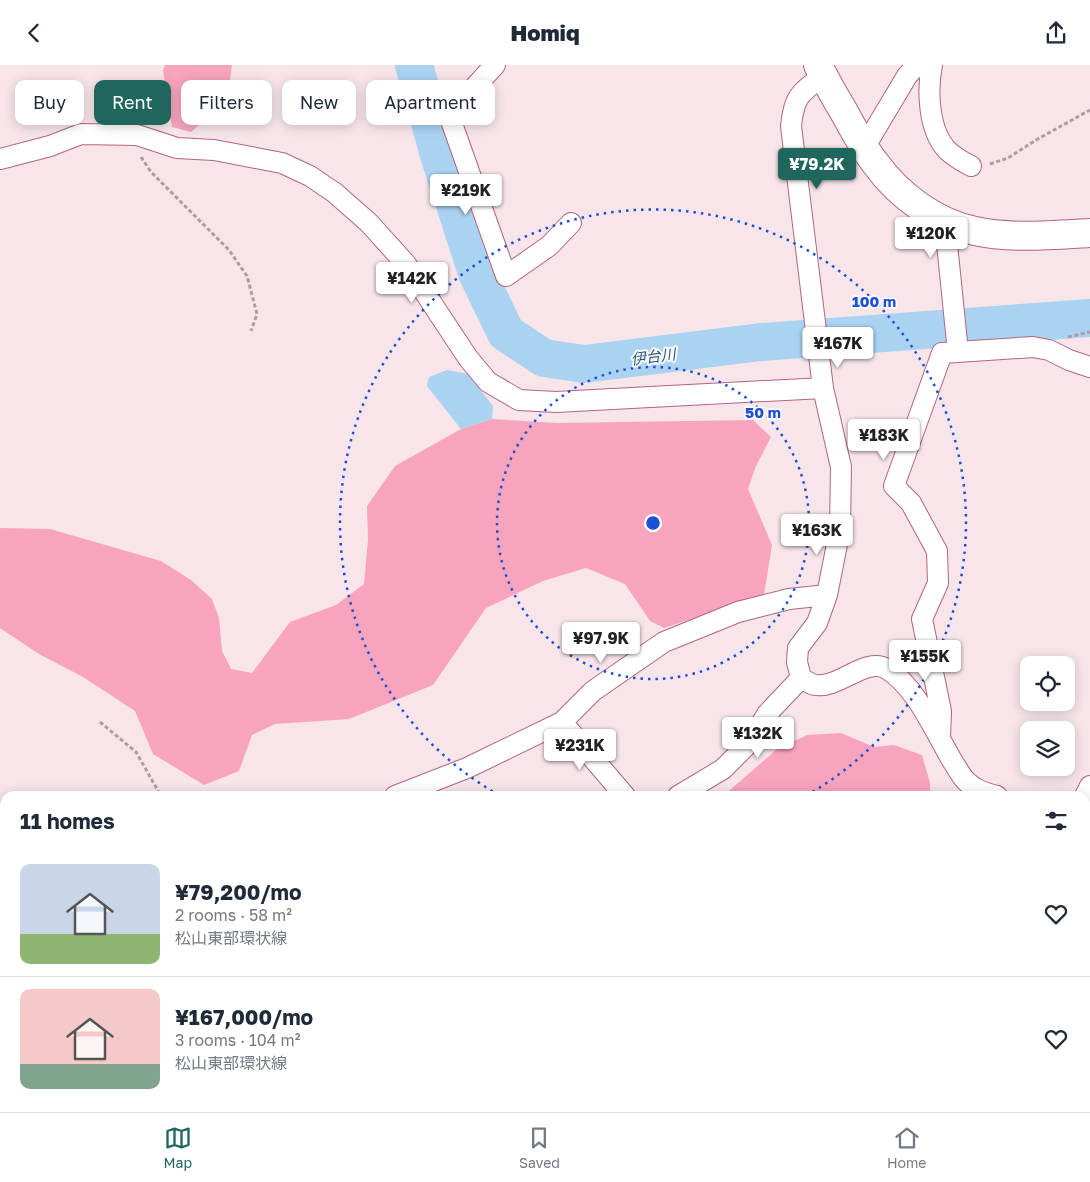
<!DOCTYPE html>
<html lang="en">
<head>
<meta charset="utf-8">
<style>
  body { margin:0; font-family:"Golos Text","Noto Sans JP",sans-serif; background:#f6f6f7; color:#1f2937; height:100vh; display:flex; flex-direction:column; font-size:19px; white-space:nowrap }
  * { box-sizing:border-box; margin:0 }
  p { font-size:16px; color:#747a83 }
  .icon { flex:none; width:28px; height:28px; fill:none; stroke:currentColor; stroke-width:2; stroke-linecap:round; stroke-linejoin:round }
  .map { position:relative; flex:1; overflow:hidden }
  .side { position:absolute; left:0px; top:726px; width:1090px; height:321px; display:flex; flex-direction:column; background:#fff; border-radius:15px 15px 0 0; box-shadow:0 2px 12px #0003 }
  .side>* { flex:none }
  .hud { position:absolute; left:15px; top:15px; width:500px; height:45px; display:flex; gap:10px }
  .tools { position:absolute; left:1020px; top:591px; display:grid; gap:10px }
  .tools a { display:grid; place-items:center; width:55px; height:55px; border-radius:10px; background:#fff; box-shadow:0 2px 12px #0003; font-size:25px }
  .price { position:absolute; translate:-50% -42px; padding:0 11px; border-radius:5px; background:#fff; color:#222; font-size:16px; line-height:32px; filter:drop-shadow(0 1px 2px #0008) }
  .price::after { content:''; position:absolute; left:50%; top:30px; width:15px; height:11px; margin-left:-8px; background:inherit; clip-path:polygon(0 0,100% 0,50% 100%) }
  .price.active { background:#1f675c; color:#fff }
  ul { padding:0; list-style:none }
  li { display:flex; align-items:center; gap:15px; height:125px; padding:0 20px }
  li+li { border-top:1px solid #e0e1e3 }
  li span { display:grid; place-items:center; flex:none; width:140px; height:100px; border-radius:10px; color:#555 }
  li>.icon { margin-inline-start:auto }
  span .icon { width:60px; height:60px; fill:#fffc; stroke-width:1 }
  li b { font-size:21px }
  h2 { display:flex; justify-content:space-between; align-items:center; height:60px; padding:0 20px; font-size:21px }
  .chip { padding:0 18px; border-radius:10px; background:#fff; box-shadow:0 2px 12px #0003; font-size:18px; line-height:45px }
  .chip.active { background:#1f675c; color:#fff }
  header { display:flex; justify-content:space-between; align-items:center; height:65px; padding:0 20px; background:#fff; font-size:22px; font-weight:800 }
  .dock { display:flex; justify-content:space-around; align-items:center; height:70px; border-top:1px solid #e0e1e3; background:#fff; font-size:14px; color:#747a83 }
  .dock a { display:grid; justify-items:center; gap:2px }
  .dock .active { color:#1f675c }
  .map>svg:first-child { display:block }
</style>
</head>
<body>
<header><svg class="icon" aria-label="back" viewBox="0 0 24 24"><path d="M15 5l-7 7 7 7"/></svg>Homiq<svg class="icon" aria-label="share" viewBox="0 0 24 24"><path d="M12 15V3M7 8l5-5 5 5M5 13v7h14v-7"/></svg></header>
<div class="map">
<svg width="1090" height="1047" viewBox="0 0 1090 1047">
  <rect width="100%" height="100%" fill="#f8e5ea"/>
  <path fill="#f8a4bc" d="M165,0H232L227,36L191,67L172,62L163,5Z
    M492,354L557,358L753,355L771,372L756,401L748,424L772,480L764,530L664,563L650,556L625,519L586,503L543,516L486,543L433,620L349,654L275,659L252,670L239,706L204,720L153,689L135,646L83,612L39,589L0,563V463L50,464L161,496L191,515L212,534L219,553L222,586L231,604L252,608L290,557L336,540L364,519L368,475L367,441L395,401L461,364Z
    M841,668L874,682L894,680L922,690L930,718V731H723L776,685L807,670Z
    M1090,778V1047H1029L1028,1043L1085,1042L1086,782Z
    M73,1042L106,1043L116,1047H60Z
    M458,1043H806L801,1047H463Z"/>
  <path fill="#aad3f2" d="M447,305L468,309L493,341L492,354L461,364L427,321L429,312Z"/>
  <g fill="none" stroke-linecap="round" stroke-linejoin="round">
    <path stroke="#aad3f2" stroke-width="38" d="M414,0L439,90L477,208L506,268L544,293L584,299L761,277L1090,253"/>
    <defs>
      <path id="street" d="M495,0L449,50L506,211L549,181L571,158
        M932,0C927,25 928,66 948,86C955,92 963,97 971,101
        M823,11C800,28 794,31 791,61L823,323L841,402L840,464L827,530L817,558L798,583L797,597L801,613C805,615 810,619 815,620C839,624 866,591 887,604C916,621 936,669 953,697C957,703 961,711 966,716C975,725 985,728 997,731
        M864,83L907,11L917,0
        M0,94L50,81L81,69L137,70L177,83L214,85L282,98L310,111L335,128L369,158L406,199L468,293L488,317L519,335L556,337L823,323
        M951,159L947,179L958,287
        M562,657L625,731
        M940,672L941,646L922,554L938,518L937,486L911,438L894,421L942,288L1033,282L1049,285L1069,295L1090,302
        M395,731L467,703L562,657L593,626L664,577L738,547L789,534L827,530
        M678,731L723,704L751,676L767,649L801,613
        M1085,731L1090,721"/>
      <path id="primary" d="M818,0C826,16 835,32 844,47C854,65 863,83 876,99C899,131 936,158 975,166C1011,174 1054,170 1090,168"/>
    </defs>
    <use href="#street" stroke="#b4637d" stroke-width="22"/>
    <use href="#primary" stroke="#b4637d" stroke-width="30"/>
    <path stroke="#b19aa1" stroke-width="3" stroke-dasharray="4 2.5" stroke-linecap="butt" d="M141,92L151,107L229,185L247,211L257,249L251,266
      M990,99L1008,93L1036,75L1090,45
      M1068,272L1090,267
      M100,657L136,687L161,731
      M0,904L5,909
      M134,1042L137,1047
      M379,1042L383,1047
      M894,1042L898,1047"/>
    <use href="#street" stroke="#fff" stroke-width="20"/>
    <use href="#primary" stroke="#fff" stroke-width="28"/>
  </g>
  <g fill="none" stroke="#1d4ed8" stroke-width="2.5" stroke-dasharray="2.5 5">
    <circle cx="653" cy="458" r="156"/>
    <path d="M499 730A313 313 0 1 1 807 730"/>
  </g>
  <g text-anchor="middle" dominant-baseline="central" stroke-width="4" stroke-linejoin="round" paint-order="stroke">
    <g font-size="15" font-style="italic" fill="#2d5c7c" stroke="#f8f8f8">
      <text transform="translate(653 291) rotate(-7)">伊台川</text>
    </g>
  </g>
  <circle cx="653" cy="458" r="8" fill="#1d4ed8" stroke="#f8f8f8" stroke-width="2.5"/>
  <g font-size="15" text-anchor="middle" font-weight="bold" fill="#1d4ed8" stroke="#f8f8f8" stroke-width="4" stroke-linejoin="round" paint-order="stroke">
    <text x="874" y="242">100 m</text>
    <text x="763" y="353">50 m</text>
  </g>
</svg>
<div class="tools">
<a><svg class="icon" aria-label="locate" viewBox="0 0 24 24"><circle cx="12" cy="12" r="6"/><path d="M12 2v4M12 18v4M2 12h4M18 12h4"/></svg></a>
<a><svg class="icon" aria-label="layers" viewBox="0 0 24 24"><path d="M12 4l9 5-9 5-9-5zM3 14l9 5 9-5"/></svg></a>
</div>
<b class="price active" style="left:817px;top:125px">¥79.2K</b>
<b class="price" style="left:466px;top:151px">¥219K</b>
<b class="price" style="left:931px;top:194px">¥120K</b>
<b class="price" style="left:412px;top:239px">¥142K</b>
<b class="price" style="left:838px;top:304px">¥167K</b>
<b class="price" style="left:884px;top:396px">¥183K</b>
<b class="price" style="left:817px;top:491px">¥163K</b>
<b class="price" style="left:601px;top:599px">¥97.9K</b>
<b class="price" style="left:925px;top:617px">¥155K</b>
<b class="price" style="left:758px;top:694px">¥132K</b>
<b class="price" style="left:580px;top:706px">¥231K</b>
<div class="hud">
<a class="chip">Buy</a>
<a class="chip active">Rent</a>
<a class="chip">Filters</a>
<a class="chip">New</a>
<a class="chip">Apartment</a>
</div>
<section class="side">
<h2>11 homes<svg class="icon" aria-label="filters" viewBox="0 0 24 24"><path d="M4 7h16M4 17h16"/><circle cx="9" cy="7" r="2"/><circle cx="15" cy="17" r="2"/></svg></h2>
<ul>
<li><span style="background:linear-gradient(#c9d6e8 70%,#8fb573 0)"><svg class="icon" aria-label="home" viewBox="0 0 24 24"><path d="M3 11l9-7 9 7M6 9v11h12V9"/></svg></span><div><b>¥79,200/mo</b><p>2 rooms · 58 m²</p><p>松山東部環状線</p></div><svg class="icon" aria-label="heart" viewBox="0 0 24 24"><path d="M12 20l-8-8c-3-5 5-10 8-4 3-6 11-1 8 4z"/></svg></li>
<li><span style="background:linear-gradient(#f6c9c9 75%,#7fa58c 0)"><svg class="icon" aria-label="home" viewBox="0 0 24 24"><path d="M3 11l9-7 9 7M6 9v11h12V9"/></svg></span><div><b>¥167,000/mo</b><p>3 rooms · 104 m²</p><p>松山東部環状線</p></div><svg class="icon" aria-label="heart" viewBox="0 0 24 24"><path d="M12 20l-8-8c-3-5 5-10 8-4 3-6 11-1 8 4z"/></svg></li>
</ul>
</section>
</div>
<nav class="dock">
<a class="active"><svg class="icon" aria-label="map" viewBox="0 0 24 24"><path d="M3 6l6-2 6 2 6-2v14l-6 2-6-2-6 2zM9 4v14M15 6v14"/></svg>Map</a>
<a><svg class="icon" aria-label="saved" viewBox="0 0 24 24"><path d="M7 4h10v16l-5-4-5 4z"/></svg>Saved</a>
<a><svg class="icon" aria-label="home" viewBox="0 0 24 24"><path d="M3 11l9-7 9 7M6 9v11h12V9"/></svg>Home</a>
</nav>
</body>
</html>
